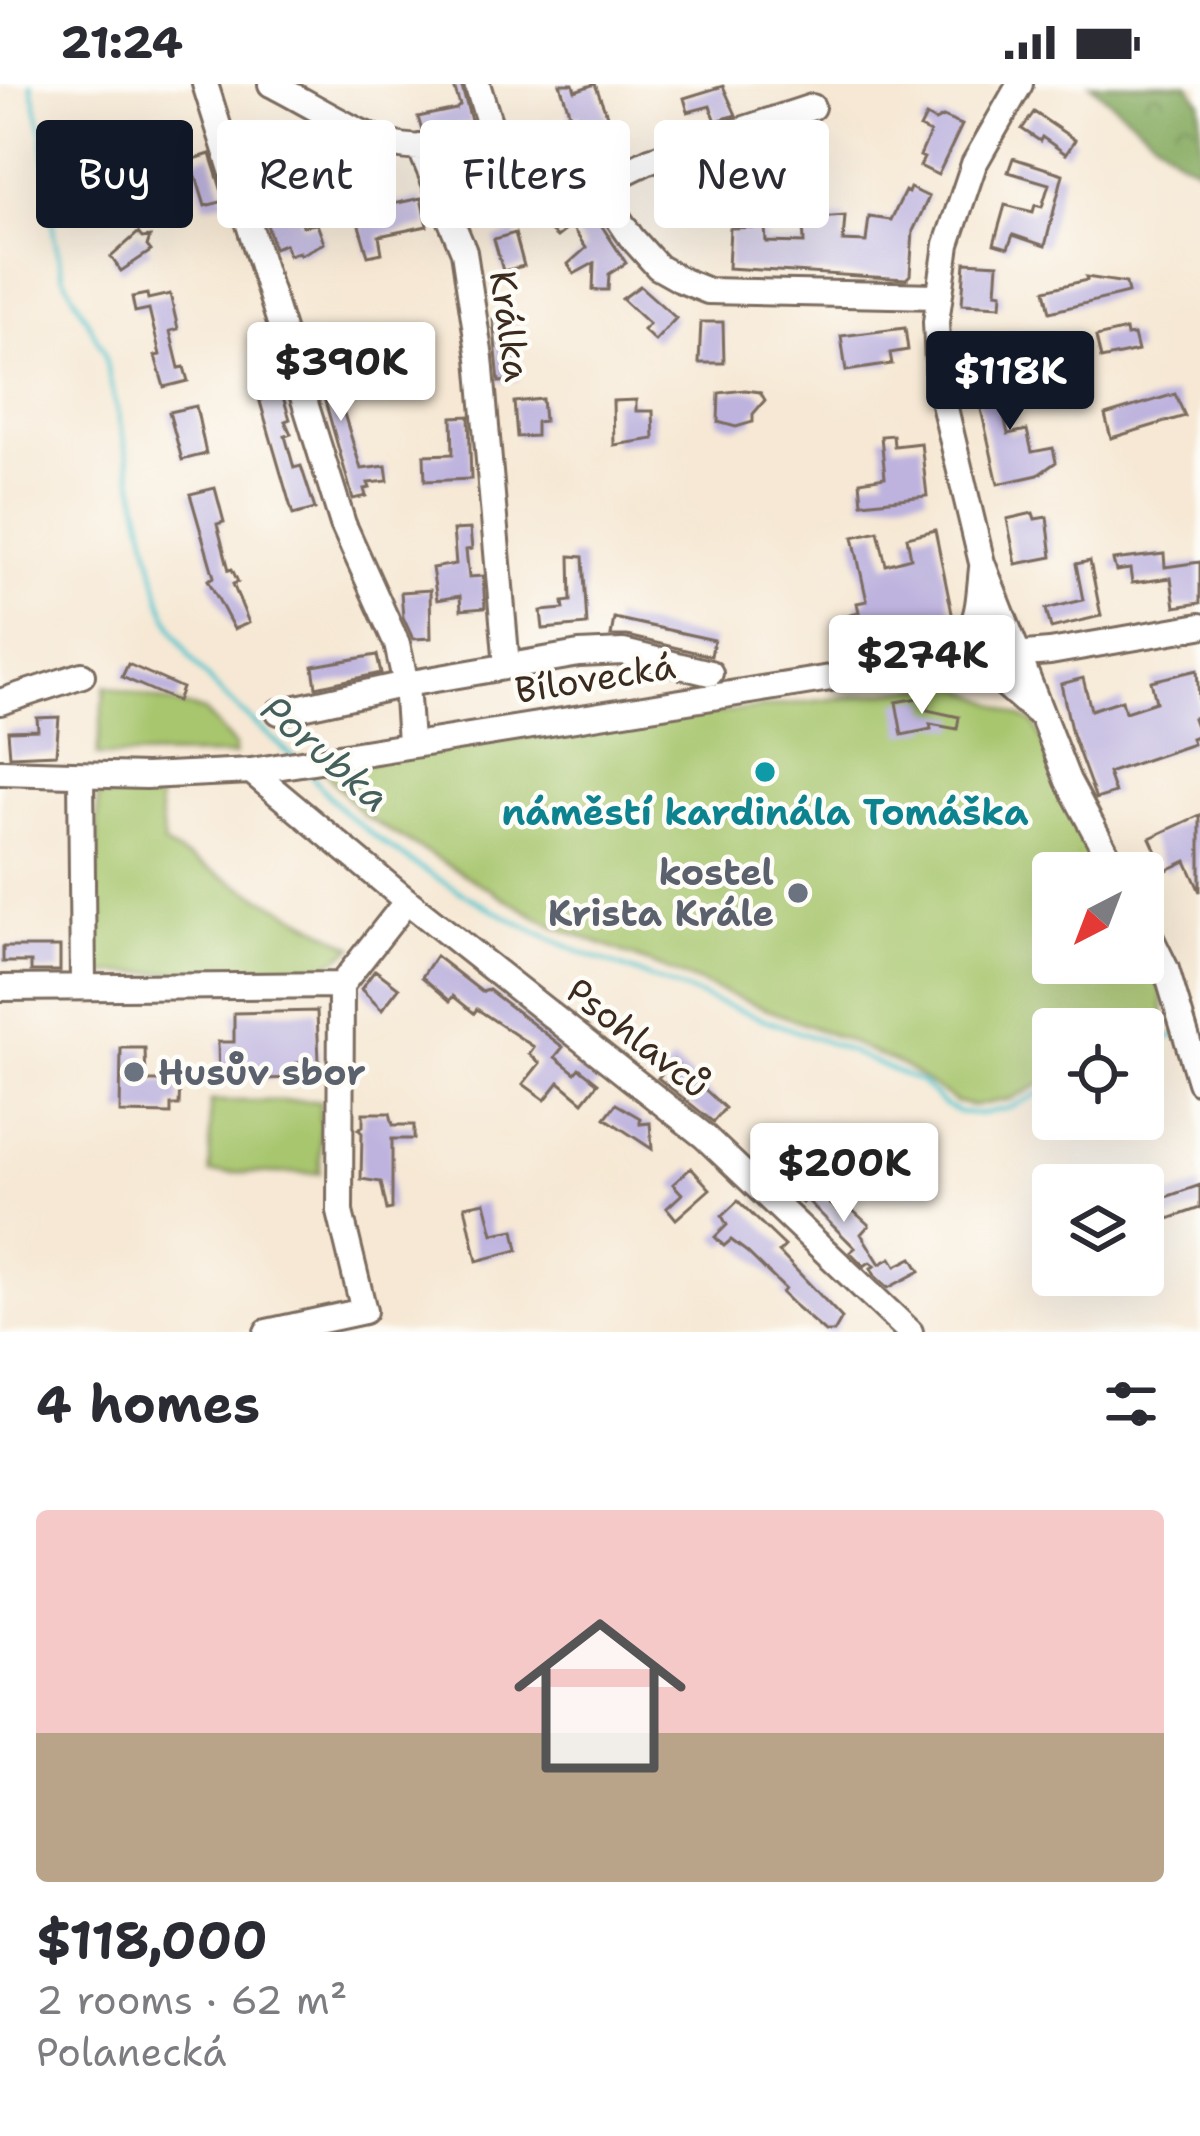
<!DOCTYPE html>
<html lang="en">
<head>
<meta charset="utf-8">
<style>
  body { margin:0; font-family:"Shantell Sans",sans-serif; background:#f7f7f7; color:#2b2b33; height:100vh; display:flex; flex-direction:column; font-size:45px; white-space:nowrap }
  * { box-sizing:border-box; margin:0 }
  p { font-size:39px; color:#7c7c81 }
  .icon { flex:none; width:66px; height:66px; fill:none; stroke:currentColor; stroke-width:2; stroke-linecap:round; stroke-linejoin:round }
  .map { position:relative; height:1248px; overflow:hidden }
  .drawer { display:flex; flex-direction:column; background:#fff; flex:1 }
  .drawer>* { flex:none }
  .guide { position:absolute; left:36px; top:36px; width:1128px; height:108px; display:flex; gap:24px }
  .needle { width:78px; rotate:222deg }
  .controls { position:absolute; left:1032px; top:768px; display:grid; gap:24px }
  .controls a { display:grid; place-items:center; width:132px; height:132px; border-radius:12px; background:#fff; box-shadow:0 12px 48px #0002; font-size:60px }
  .price { position:absolute; translate:-50% -102px; padding:0 27px; border-radius:12px; background:#fff; color:#222; font-size:39px; line-height:78px; filter:drop-shadow(0 3px 6px #0008) }
  .price::after { content:''; position:absolute; left:50%; top:72px; width:36px; height:27px; margin-left:-18px; background:inherit; clip-path:polygon(0 0,100% 0,50% 100%) }
  .price.selected { background:#111827; color:#fff }
  ul { padding:0; list-style:none }
  li { display:grid; align-content:center; gap:24px; height:636px; padding:0 36px }
  li span { display:grid; place-items:center; height:372px; border-radius:12px; color:#555 }
  li>.icon { margin-inline-start:auto }
  span .icon { width:216px; height:216px; fill:#fffc; stroke-width:1 }
  li b { font-size:51px }
  h2 { display:flex; justify-content:space-between; align-items:center; height:144px; padding:0 36px; font-size:51px }
  .chip { padding:0 42px; border-radius:12px; background:#fff; box-shadow:0 12px 48px #0002; font-size:42px; line-height:108px }
  .chip.selected { background:#111827; color:#fff }
  .status { display:flex; justify-content:space-between; align-items:center; height:84px; padding:0 60px; background:#fff; direction:ltr }
  .status svg { height:33px; fill:currentColor }
  .map>svg:first-child { display:block }
</style>
</head>
<body>
<div class="status"><b>21:24</b><svg viewBox="0 0 49 12"><path d="M0 12V9h3v3zM5 12V6h3v6zM10 12V3h3v9zM15 12V0h3v12zM26 1h20v11H26zM47 4h2v5h-2z"/></svg></div>
<div class="map">
<svg width="1200" height="1248" viewBox="0 0 1200 1248">
  <defs>
    <pattern id="forest-crowns" width="20" height="18" patternUnits="userSpaceOnUse" patternTransform="scale(3)"><rect width="20" height="18" fill="#86ab61"/><path d="M2 6a3 3 0 1 1 6 0M12 15a3 3 0 1 1 6 0" fill="none" stroke="#6f8b4f"/></pattern>
  </defs>
  <rect width="100%" height="100%" fill="#fdfcf7"/>
  <filter id="ink" filterUnits="userSpaceOnUse"><feTurbulence type="fractalNoise" baseFrequency=".00833" numOctaves="2"/><feDisplacementMap in="SourceGraphic" scale="24" xChannelSelector="R" yChannelSelector="G"/><feConvolveMatrix kernelMatrix="1 2 1 2 8 2 1 2 1" color-interpolation-filters="sRGB"/></filter>
  <filter id="wash" filterUnits="userSpaceOnUse"><feTurbulence type="fractalNoise" baseFrequency=".004" numOctaves="4" result="noise"/><feDisplacementMap in="SourceGraphic" scale="48" xChannelSelector="R" yChannelSelector="G"/><feGaussianBlur stdDeviation="2.7" result="paint"/><feColorMatrix in="noise" values="0 0 0 0 0 0 0 0 0 0 0 0 0 0 0 0 0 1.4 0 .05"/><feComposite in="paint" operator="in"/></filter>
  <g filter="url(#wash)">
    <rect width="100%" height="100%" fill="#f6e8d4"/>
    <path fill="#a8c66e" stroke="#727846" stroke-width="3" d="M954,600L1034,639L1104,789H1053V879H1143V868L1162,907L1165,948L1143,952V945H1053V994L1011,1015L974,1022L956,1018L905,983L840,954L549,840L364,732L323,686L498,656Z
      M105,602L204,627L235,662L234,671L97,672Z
      M158,710L164,761L354,863L321,885L95,890L98,712Z
      M210,1017H320V1089H210Z"/>
    <path fill="url(#forest-crowns)" stroke="#606a40" stroke-width="3" d="M1090,0H1188L1200,17V85L1178,74Z"/>
    <g fill="none" stroke-linecap="round" stroke-linejoin="round">
      <path stroke="#58c5ce" stroke-width="4.5" d="M31,0L42,48L54,151L63,191L103,266L161,517C190,593 236,621 293,673
        M305,685C320,701 334,720 350,733C414,786 502,833 577,867L837,962L922,999L943,1020L959,1028L980,1030L1009,1024L1053,1003
        M1143,959L1177,951"/>
    </g>
    <g id="blocks">
      <path fill="#bdb3de" d="M453,0H461L472,40L422,47L418,33L456,25L460,21Z
        M560,0H573L575,7L595,0L607,31L629,68L607,79L579,31L571,34Z
        M723,2L736,31L716,37L710,22L688,28L684,14Z
        M1034,28L1075,56L1066,70L1042,53L1040,57L1022,45Z
        M926,32L935,37L943,33L962,41L938,91L920,82L924,74L920,72L930,49L920,44Z
        M794,46L804,78L785,84L773,53Z
        M210,70L225,117L205,122L191,76Z
        M511,70L534,71L562,81L626,179L609,190L608,206H593L594,179L574,190L568,180L586,164L571,142L557,153L536,134L555,110L546,97L511,91Z
        M489,74L494,94L477,98L484,129L467,133L449,82Z
        M1013,74L1063,90L1045,162L1013,151L1008,164L994,160L1005,121L1033,128L1035,121L1042,123L1049,100L1008,88Z
        M289,99L303,142L317,140L324,159L300,171L299,168L289,171L285,160L274,164L261,120L265,118L261,108Z
        M910,104L929,113L913,147L910,191L906,195L728,184L730,144L765,143L766,158L804,159L803,135L845,132L843,157L866,158L869,133L891,136L905,107L908,109Z
        M421,114L427,142L379,152L382,169L368,172L355,128Z
        M138,149L142,154L150,153L147,162L151,167L121,187L111,173Z
        M515,149L524,182L503,187L494,155Z
        M965,178L998,180L996,208L1002,209L1001,222L962,220Z
        M1086,193L1126,199L1128,209L1050,228L1045,206L1087,196Z
        M640,202L676,234L655,257L643,246L649,240L622,215Z
        M147,210L148,215L170,210L178,245L170,247L179,284L184,283L188,297L164,303L155,272L160,271L149,225L135,228L132,213Z
        M512,232L519,296L499,298L493,235Z
        M701,238H723L724,279H699Z
        M905,244L908,266L890,269L892,280L846,287L841,252Z
        M1126,246L1127,252L1134,251L1138,267L1101,275L1096,253Z
        M321,255L361,385L386,382L388,397L368,399L370,404L364,405L366,412L353,415L323,310L320,311L304,260Z
        M1036,289L1040,303L999,309L1008,350L1027,346L1032,368L1053,364L1056,378L1038,391L998,400L975,299Z
        M278,297L290,335L285,337L291,350L285,352L294,384L301,382L315,425L293,431L256,304Z
        M1065,298L1066,305L1080,303L1082,317L1044,323L1041,302Z
        M745,306L760,308L765,316L753,330V338L736,343L718,338L719,309Z
        M1175,310L1185,332L1111,354L1105,331Z
        M542,315L544,337L536,338V352L517,353L514,318Z
        M636,316V327H653L654,355L614,361L613,317Z
        M196,322L206,370L182,376L169,328Z
        M469,332L471,395L425,397L424,371L453,370L452,333Z
        M893,351L894,362L921,359L927,412L862,419L860,397L885,393L881,352Z
        M215,404L224,438L217,440L229,486L232,485L238,498L233,500L249,539L234,545L208,496L214,493L190,410Z
        M1033,429L1035,435L1047,433L1052,473L1016,480L1007,435Z
        M470,445L472,465L466,466L469,493L483,492L485,524L461,526L460,512L437,516L432,484L456,480L453,446Z
        M935,446L954,539L839,563L833,537L859,528L857,519L867,517L853,453L878,447L886,481L911,474L907,453Z
        M1164,470L1165,483L1200,478V519L1175,523L1171,494L1132,499L1130,485L1116,487L1113,476Z
        M570,472L583,473L587,541L543,545L541,527L564,525L563,518L571,517Z
        M1090,477L1101,532L1051,544L1046,525L1083,516L1076,480Z
        M430,506L431,554L413,555L403,533L401,508Z
        M614,534L714,556L711,572L627,552H611Z
        M377,571L381,589L316,603L313,582Z
        M128,580L182,604L177,617L122,593Z
        M1197,586L1200,632L1193,634L1199,651L1191,654L1193,660L1108,689L1115,709L1096,715L1072,650L1061,600L1083,594L1091,626L1122,616L1125,628L1156,618L1151,597Z
        M918,614L930,618L927,626L959,633L957,645L930,640L931,645L902,651L896,618Z
        M59,633L56,670L10,672L8,647L38,646L37,634Z
        M1200,731V808L1186,777L1165,787L1150,754Z
        M3,863H60V887H31V878H3Z
        M436,872L482,908L489,906L563,963L555,973L575,989L579,984L598,999L583,1018L559,998L545,1016L523,1000L540,979L529,970L534,963L477,925L474,929L453,912L450,917L422,893Z
        M375,886L399,904L382,926L361,905Z
        M317,927L319,978L296,979V994L219,996L218,958H234V929Z
        M121,964H145L146,997H180L179,1021H171V1030L120,1029Z
        M673,976L725,1024L713,1038L658,994Z
        M616,1020L640,1034V1040L650,1039L652,1065L605,1034Z
        M363,1029H390L393,1041H414V1055H392V1125L387,1126L381,1098L361,1095L362,1049L358,1045L363,1042Z
        M785,1074L818,1102L824,1110L822,1113L842,1130L849,1123L869,1141L861,1150L880,1180L891,1174L896,1182L912,1174L920,1187L888,1204L875,1192L871,1184L875,1182L870,1178L864,1182L850,1168L855,1164L806,1115L802,1119L777,1097L783,1091L775,1084Z
        M691,1084L710,1105L676,1135L667,1124L682,1110L673,1100Z
        M1200,1101V1124L1157,1139L1154,1132L1148,1135L1143,1121Z
        M738,1117L785,1162L779,1168L842,1234L834,1248H825L794,1221L782,1209L785,1205L747,1168L731,1156L724,1162L715,1153L727,1141L722,1132Z
        M485,1118L493,1150L514,1146L518,1166L477,1177L465,1122Z"/>
    </g>
  </g>
  <g filter="url(#ink)">
    <use href="#blocks" fill-opacity="0" stroke="#7c6c5e" stroke-width="3"/>
    <g fill="none" stroke-linecap="round" stroke-linejoin="round">
      <defs>
        <path id="minor" d="M205,0L343,440L397,560L406,600L410,658
          M271,0C307,18 351,47 388,59C450,78 513,31 572,66L631,153L658,183L681,196L708,207L938,212
          M477,0L494,54
          M1020,0L974,80L947,160L936,238L939,299L982,479L1068,697L1117,789
          M420,63L464,168L480,274L507,582
          M597,102L650,76L812,23
          M938,576C980,547 977,532 982,484
          M958,582L1001,597L1035,627
          M0,618L82,591
          M279,628L406,600L579,570L623,568L710,589
          M251,687L407,817L704,1052L910,1248
          M0,688L146,692L251,687L936,577L1050,568L1200,542
          M81,691L83,901
          M1143,838L1166,885L1200,998
          M0,904L341,901
          M267,1248L364,1227L340,1128L341,901L407,817"/>
      </defs>
      <use href="#minor" stroke="#7c6c5e" stroke-width="30"/>
      <use href="#minor" stroke="#fff" stroke-width="24"/>
    </g>
  </g>
  <circle fill="#0f9aa8" stroke="#fdfcf7" stroke-width="4.5" cx="765" cy="688" r="12"/>
  <g fill="#6b7280" stroke="#fdfcf7" stroke-width="4.5">
    <circle cx="798" cy="809" r="12"/>
    <circle cx="134" cy="988" r="12"/>
  </g>
  <g text-anchor="middle" dominant-baseline="central" stroke-width="9" stroke-linejoin="round" paint-order="stroke">
    <g font-size="36" fill="#3b2a1e" stroke="#fdfcf7">
      <text transform="translate(510 242) rotate(82)">Králka</text>
      <text transform="translate(595 594) rotate(-9)">Bílovecká</text>
      <text transform="translate(638 954) rotate(38)">Psohlavců</text>
    </g>
    <g font-size="36" font-weight="bold" fill="#0d838f" stroke="#fdfcf7">
      <text x="765" y="728">náměstí kardinála Tomáška</text>
    </g>
    <g font-size="36" font-weight="bold" fill="#5b616d" stroke="#fdfcf7" text-anchor="end">
      <text x="774" y="788">kostel<tspan x="774" dy="41">Krista Krále</tspan></text>
      <text x="158" y="988" text-anchor="start">Husův sbor</text>
    </g>
    <g font-size="39" font-style="italic" fill="#45605c" stroke="#fdfcf7">
      <text transform="translate(326 669) rotate(41)">Porubka</text>
    </g>
  </g>
</svg>
<div class="controls">
<a><svg class="needle" viewBox="-14 -14 28 28"><path d="M0-13l5 13h-10z" fill="#e53935"/><path d="M0 13l5-13h-10z" fill="#7c7c81"/></svg></a>
<a><svg class="icon" aria-label="locate" viewBox="0 0 24 24"><circle cx="12" cy="12" r="6"/><path d="M12 2v4M12 18v4M2 12h4M18 12h4"/></svg></a>
<a><svg class="icon" aria-label="layers" viewBox="0 0 24 24"><path d="M12 4l9 5-9 5-9-5zM3 14l9 5 9-5"/></svg></a>
</div>
<b class="price" style="left:341px;top:340px">$390K</b>
<b class="price selected" style="left:1010px;top:349px">$118K</b>
<b class="price" style="left:922px;top:633px">$274K</b>
<b class="price" style="left:844px;top:1141px">$200K</b>
<div class="guide">
<a class="chip selected">Buy</a>
<a class="chip">Rent</a>
<a class="chip">Filters</a>
<a class="chip">New</a>
</div>
</div>
<section class="drawer">
<h2>4 homes<svg class="icon" aria-label="filters" viewBox="0 0 24 24"><path d="M4 7h16M4 17h16"/><circle cx="9" cy="7" r="2"/><circle cx="15" cy="17" r="2"/></svg></h2>
<ul>
<li><span style="background:linear-gradient(#f6c9c9 60%,#b9a48a 0)"><svg class="icon" aria-label="home" viewBox="0 0 24 24"><path d="M3 11l9-7 9 7M6 9v11h12V9"/></svg></span><div><b>$118,000</b><p>2 rooms · 62 m²</p><p>Polanecká</p></div></li>
</ul>
</section>
</body>
</html>
